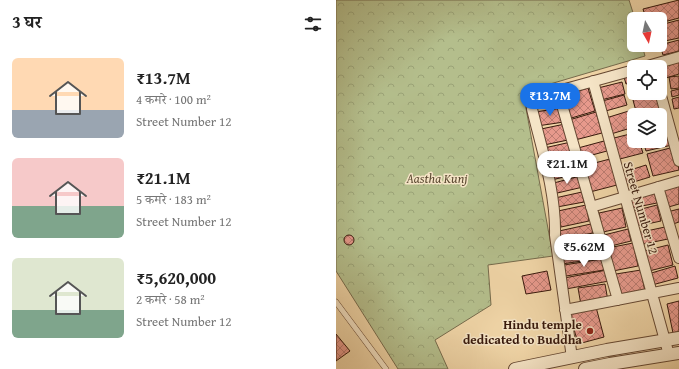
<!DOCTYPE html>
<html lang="hi">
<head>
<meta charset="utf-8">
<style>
  body { margin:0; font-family:"Gentium Book Plus","Noto Serif Devanagari",serif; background:#f6f6f6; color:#222; height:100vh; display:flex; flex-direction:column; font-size:15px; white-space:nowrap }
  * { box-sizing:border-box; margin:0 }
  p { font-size:13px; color:#767676 }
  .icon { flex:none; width:22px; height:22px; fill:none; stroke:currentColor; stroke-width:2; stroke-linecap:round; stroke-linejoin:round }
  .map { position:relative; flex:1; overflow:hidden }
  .panel { display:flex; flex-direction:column; background:#fff; width:336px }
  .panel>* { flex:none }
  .needle { width:26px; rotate:171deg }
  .controls { position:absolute; left:291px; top:12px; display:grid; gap:8px }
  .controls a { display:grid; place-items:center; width:40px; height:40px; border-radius:6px; background:#fff; box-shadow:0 4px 16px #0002; font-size:20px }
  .price { position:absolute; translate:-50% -34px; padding:0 9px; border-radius:14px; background:#fff; color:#222; font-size:13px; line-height:26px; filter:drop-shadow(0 1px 2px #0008) }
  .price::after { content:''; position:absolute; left:50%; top:24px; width:12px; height:9px; margin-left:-6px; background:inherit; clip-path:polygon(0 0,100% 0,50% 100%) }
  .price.on { background:#1a73e8; color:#fff }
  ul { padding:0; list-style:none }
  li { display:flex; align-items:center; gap:12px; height:100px; padding:0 12px }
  li span { display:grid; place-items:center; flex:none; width:112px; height:80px; border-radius:6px; color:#555 }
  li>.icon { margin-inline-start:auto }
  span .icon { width:48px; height:48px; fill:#fffc; stroke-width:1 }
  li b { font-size:17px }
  h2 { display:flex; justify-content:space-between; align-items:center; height:48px; padding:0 12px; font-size:17px }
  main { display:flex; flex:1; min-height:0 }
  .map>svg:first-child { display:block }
</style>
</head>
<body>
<main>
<section class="panel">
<h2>3 घर<svg class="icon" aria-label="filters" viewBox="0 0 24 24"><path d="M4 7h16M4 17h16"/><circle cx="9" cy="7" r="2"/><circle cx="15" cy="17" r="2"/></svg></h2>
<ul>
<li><span style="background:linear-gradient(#ffd9b3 65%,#9aa5b1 0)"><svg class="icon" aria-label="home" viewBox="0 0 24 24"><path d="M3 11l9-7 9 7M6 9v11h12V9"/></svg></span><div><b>₹13.7M</b><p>4 कमरे · 100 m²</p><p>Street Number 12</p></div></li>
<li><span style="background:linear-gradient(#f6c9c9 60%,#7fa58c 0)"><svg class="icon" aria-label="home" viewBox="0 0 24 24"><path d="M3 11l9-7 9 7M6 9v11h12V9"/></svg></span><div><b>₹21.1M</b><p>5 कमरे · 183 m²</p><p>Street Number 12</p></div></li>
<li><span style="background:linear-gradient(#dfe7d0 65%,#7fa58c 0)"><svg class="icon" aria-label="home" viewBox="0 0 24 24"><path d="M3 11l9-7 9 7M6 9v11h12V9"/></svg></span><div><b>₹5,620,000</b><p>2 कमरे · 58 m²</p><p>Street Number 12</p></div></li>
</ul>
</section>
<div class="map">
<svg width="343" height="369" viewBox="0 0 343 369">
  <defs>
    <pattern id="park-crowns" width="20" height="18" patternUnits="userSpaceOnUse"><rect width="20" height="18" fill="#b4be8c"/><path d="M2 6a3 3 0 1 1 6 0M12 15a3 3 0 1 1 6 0" fill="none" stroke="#9ba377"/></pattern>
    <pattern id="building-cross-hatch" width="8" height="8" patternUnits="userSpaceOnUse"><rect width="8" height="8" fill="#e7998c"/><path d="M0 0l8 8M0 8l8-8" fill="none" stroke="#bc7c71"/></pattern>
  </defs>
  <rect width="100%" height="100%" fill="#f0d5a7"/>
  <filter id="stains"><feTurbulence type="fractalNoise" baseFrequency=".005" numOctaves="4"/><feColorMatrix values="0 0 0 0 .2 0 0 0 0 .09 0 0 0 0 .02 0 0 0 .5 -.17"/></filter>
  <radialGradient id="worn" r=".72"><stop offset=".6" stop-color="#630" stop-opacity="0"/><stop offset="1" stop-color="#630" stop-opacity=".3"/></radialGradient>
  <path fill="url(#park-crowns)" stroke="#766b4c" d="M0,0H293L299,19L298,45H306L309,56L187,92L217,256L152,265L155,305L99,340L112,369H62L0,271Z"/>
  <path fill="url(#building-cross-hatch)" stroke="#37180b" d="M343,0V18L324,23V19H310L307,9Z
    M343,20V38L324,42V25Z
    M343,40V51L327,55L324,45Z
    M343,60V74L330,78L327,64Z
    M298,75V81L290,84L288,77Z
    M343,76V88L335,89L333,77Z
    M286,82L289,94L265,100L262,88Z
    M298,82V93H316L296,98L292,84Z
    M252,88L259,111L232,119L225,96Z
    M343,89V95L336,97L335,91Z
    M323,93L329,117L324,118V115H301L297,100Z
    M288,95L291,105L266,112L263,102Z
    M343,97V108L338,109L336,99Z
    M226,108L228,122L201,126L199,112Z
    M296,110L298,116V127L275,134L270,118Z
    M260,112L266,133L239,140L233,120Z
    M331,121L334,132L324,134V123Z
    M229,124L232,140L208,145L205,129Z
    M298,133V141H303L307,153L280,160L274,139Z
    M333,135L336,145L310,151L307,141H324V137Z
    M268,141L271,151L245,158L242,148Z
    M235,142L239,160L212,166L208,148Z
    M338,147L343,170L317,176L311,154Z
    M274,159L281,185L254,192L247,166Z
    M240,162L243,173L216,180L213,170Z
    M310,165L314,177L288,185L285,173Z
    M244,176L247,187L217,194L214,184Z
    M343,182V204L329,208L324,187Z
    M318,191L321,203L296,208L294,197Z
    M246,192L248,202L221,207L219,198Z
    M250,205L253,221L225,227L222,211Z
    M321,205L325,221L297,227L294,212Z
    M286,208L290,227L267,232L263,213Z
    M343,209V222L334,225L331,212Z
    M255,224L257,233L225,239L223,231Z
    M329,227L332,239L303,245L301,233Z
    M292,229L295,241L271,247L268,235Z
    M8 240a5 5 0 1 1 10 0a5 5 0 1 1-10 0Z
    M262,236L266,258L226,264L222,242Z
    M297,243L302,266L277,271L272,248Z
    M332,245L337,265L313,271L308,251Z
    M266,259L268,270L230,276L228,265Z
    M339,266L342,278L316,285L312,274Z
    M271,270L273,281L230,289L228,278Z
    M305,270L309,292L284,296L280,274Z
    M211,271L215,290L190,294L186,276Z
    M269,284L272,301L245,305L242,288Z
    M343,301V332L337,333L331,304Z
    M260,307L268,337L242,344L234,314Z
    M0,334L14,351L0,361Z"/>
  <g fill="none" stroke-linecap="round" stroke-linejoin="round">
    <defs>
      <path id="service" d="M0,302L50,369"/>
      <path id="minor" d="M308,67L343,57
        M257,81L333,355
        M222,91L282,300
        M324,92L343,161
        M322,187L343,258
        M255,207L343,181
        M229,310L343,288
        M236,358L219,235C220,193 206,150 196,109L198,100L222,91L298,70"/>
      <path id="tertiary" d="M179,369L271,350L343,338
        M249,369L274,364L343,353"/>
    </defs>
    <use href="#service" stroke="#654732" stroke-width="6"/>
    <use href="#minor" stroke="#654732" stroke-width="12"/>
    <use href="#tertiary" stroke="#654732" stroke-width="14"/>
    <use href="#service" stroke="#f5e4c6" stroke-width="5"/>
    <use href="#minor" stroke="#f5e4c6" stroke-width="10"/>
    <use href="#tertiary" stroke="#f5e4c6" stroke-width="12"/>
  </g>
  <circle fill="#8f2418" stroke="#f5e4c6" stroke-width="1.5" cx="254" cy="331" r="4"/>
  <g text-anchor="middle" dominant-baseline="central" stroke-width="3" stroke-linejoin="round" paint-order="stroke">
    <g font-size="13" font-style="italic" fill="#5c4a32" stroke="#f5e4c6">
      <text x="101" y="178">Aastha Kunj</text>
    </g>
    <g font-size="13" fill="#37180b" stroke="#f5e4c6">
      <text transform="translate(305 208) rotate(74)">Street Number 12</text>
    </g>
    <g font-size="13" font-weight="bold" fill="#37180b" stroke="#f5e4c6" text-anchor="end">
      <text x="246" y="324">Hindu temple<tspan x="246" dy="15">dedicated to Buddha</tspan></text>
    </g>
  </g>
  <rect width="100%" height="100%" filter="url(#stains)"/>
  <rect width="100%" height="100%" fill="url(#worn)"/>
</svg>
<div class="controls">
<a><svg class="needle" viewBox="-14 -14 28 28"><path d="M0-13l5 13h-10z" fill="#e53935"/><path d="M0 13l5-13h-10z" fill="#767676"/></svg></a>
<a><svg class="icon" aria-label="locate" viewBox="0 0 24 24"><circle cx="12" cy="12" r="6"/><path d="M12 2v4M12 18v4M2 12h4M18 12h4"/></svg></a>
<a><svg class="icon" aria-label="layers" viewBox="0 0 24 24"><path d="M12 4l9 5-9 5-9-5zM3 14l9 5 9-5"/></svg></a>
</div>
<b class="price on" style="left:214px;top:117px">₹13.7M</b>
<b class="price" style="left:231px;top:185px">₹21.1M</b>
<b class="price" style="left:248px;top:268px">₹5.62M</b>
</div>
</main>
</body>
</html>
